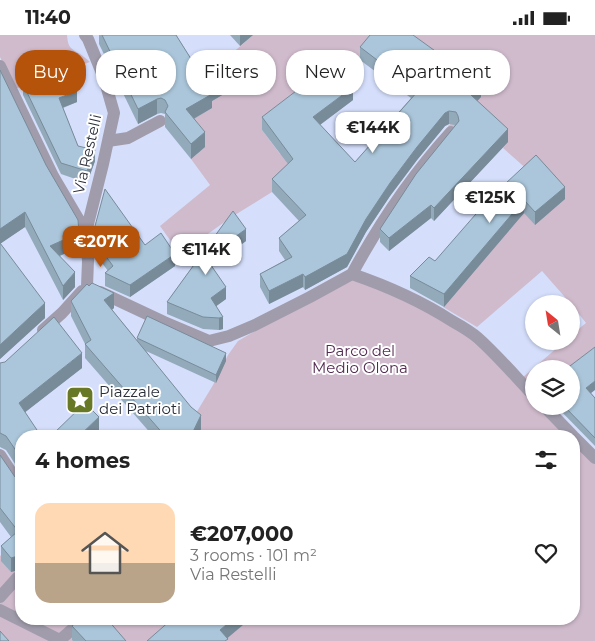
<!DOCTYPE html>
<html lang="en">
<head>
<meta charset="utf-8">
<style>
  body { margin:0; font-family:Montserrat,sans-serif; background:#f2f2f2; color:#222; height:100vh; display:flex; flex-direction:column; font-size:19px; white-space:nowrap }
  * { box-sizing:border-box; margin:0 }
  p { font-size:16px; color:#767676 }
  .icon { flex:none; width:28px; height:28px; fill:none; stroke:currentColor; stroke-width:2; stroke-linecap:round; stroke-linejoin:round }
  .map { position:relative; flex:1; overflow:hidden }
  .panel { position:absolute; left:15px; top:395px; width:565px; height:195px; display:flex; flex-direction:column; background:#fff; border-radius:20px; box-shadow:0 1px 4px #0004 }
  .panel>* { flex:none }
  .top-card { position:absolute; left:15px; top:15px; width:565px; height:45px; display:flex; gap:10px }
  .needle { width:32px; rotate:330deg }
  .buttons { position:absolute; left:525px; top:260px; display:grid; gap:10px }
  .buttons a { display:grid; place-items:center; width:55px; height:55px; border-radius:50%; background:#fff; box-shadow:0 1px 4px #0004; font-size:25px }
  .price { position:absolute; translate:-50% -42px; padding:0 11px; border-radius:10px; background:#fff; color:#222; font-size:16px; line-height:32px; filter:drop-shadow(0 1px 2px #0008) }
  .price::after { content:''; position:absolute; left:50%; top:30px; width:15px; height:11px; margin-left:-8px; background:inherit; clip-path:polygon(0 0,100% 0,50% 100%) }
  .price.on { background:#b45309; color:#fff }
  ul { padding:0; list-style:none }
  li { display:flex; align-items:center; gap:15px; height:125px; padding:0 20px }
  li+li { border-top:1px solid #e0e0e0 }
  li span { display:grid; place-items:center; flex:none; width:140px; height:100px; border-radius:15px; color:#555 }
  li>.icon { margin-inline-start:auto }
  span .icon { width:60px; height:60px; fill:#fffc; stroke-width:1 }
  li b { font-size:21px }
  h2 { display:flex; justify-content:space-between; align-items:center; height:60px; padding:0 20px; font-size:21px }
  .pill { padding:0 18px; border-radius:20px; background:#fff; box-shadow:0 1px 4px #0004; font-size:18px; line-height:45px }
  .pill.on { background:#b45309; color:#fff }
  .status { display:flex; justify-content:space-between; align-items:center; height:35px; padding:0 25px; background:#fff; direction:ltr }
  .status svg { height:14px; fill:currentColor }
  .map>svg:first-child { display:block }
</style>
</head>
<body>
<div class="status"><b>11:40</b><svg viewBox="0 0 49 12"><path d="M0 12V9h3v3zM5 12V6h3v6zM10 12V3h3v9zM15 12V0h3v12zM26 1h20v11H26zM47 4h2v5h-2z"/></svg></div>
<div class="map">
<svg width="595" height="606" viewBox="0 0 595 606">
  <rect width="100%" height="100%" fill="#d5dffc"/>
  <path fill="#d0bbcd" d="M0,0H67C68,12 70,13 80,19C83,21 87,24 90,27L15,54L0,22Z
    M253,0H381L360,25L334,41L262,95L280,119L307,125L272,157L230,183L180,219L160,191L210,150L191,124L205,112L186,88L212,73L209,68L221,28Z
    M405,0H595V321L571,334H534V354L522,343L565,306H571V300L586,288L571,269L542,236L477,292L443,272L524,177L530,137L503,113L508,107L454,99L448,91L467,77Z
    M352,239L477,302L534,361V371H544L573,401H201L190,388L213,350L228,320L238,306Z
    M574,402L595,423V606H0V521L21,502V584H574Z"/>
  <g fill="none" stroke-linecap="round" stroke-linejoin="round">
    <path stroke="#a19cac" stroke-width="12" d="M85,0L88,4L104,43L114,78L103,129L86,197L88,226L87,251
      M0,31L53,141L86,197
      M108,106L128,103L160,86
      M352,239C379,189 412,140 451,97
      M100,257L164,287L209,306L229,301L255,290L310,262L352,239C387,251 421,266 452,286C461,291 470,296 478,303C497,320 516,342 534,361
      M43,295L62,278L82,256
      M544,371L573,401
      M574,402L595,423
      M0,420L21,452
      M0,562L17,543
      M0,575L60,605L84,584"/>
  </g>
  <path fill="#93aabb" d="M99,0H176L198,35L234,53L212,66V73L194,84L205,112L191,124L165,92V79L161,78L157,79L138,89L99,9Z
    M230,0H253L240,11Z
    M360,12L481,62L477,66L508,107L434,186L431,183L389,216L380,207V194L455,90L449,89L445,91L417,125L390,161L366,197L347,232L305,255L303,252L269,269L260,252V239L285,225L279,216V203L299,186L272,157V144L288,129L262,95V82L353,65L320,90L355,127L411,63L360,25Z
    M0,35L79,212L60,221L75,252L63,265L25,192L0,208L45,283L0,324Z
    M23,49L77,67L63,73L78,111L95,126L87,148L61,139L23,60Z
    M536,120L565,164L535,190L524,178L444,272L410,253V241L435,226Z
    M233,176L246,206L212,231L226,264L216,271L223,294L219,295L203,294L167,279V267Z
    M95,191L145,210L175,231L130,262L105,251V238L108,236L96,220Z
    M71,266L114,273L112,275L137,305V303L226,326L216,348L146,316L201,394L198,401H153L85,323V309L71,281Z
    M0,328L82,333L25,377L21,401V438L6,415L0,412Z
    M591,358L595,363V411L556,371H571Z
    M0,420L15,442L18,445L21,446V537L18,535L11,537L1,526V511L11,502L0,487Z
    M72,591L126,606H73L72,605Z"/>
  <path fill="#788b99" d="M240,0H253L240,11Z
    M234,39V53L212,66V73L186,88V74L209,53Z
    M481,49V62L471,73V60Z
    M353,52V65L313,95V82Z
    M77,56V67L59,74V63Z
    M157,64V79L138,89V74Z
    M449,76V89L445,91L417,125L390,161L366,197L347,232L305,255V242L366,184L390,148L417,112L445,78Z
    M508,94V107L434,186V173Z
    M205,97V112L191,124V109Z
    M95,115V126L87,148V136Z
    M565,152V164L535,190V177Z
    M524,165V178L444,272V259Z
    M431,170V183L389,216V203Z
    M25,177V192L0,209V194Z
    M246,194V206L206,235V223Z
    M79,198V212L50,225V211Z
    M175,219V231L130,262V250Z
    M75,237V252L63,265V251Z
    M303,239V252L269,269V256Z
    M226,252V264L211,275V263Z
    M114,258V273L104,280V265Z
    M45,268V283L0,324V310Z
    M223,282V294L219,295V283Z
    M82,318V333L19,382V368Z
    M226,318V326L216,348V340Z
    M595,346V355L586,362V353Z
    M201,380V394L198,401H191Z
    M99,382V396L93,401H79Z
    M18,521V535L11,537V523Z
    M233,584H243V590L224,606L220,595Z"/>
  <path fill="#abc6da" stroke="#788b99" d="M102,0H176L198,35L223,21L234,39L209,53L212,59L186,74L205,97L191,109L165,77L168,71L165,65L161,63L157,64L138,74Z
    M370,0H413L481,49L471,60L508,94L434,173L431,170L389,203L380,194L416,139L459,86L458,81L456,77L449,76L445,78L417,112L390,148L366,184L347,219L305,242L303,239L269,256L260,239L292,222L279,203L306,180L272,144L293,124L262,82L334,27L353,52L313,82L355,127L418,56L360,12Z
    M67,32L77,56L59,63L78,111L95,115L87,136L61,128L23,49Z
    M0,35L46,130L78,185L79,198L50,211L75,237L63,251L25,177L0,194Z
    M536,120L565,152L535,177L524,165L444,259L410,241L429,222L435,226L489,164Z
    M105,154L145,210L161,198L175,219L130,250L105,238L113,231L96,208L95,191Z
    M233,176L246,194L206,223L226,252L211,263L223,282L219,283L203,282L167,267Z
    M0,208L45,268L0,310Z
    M92,248L114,258L104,265L191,372L201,380L191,401H165L85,309L91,305L71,266L87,249L89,251Z
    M147,281L226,318L216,340L137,303Z
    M54,282L82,318L19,368L41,401H21V423L6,401L0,398V328L5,327Z
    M595,312V346L586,353L595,363V403L564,371H571V334H566Z
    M85,368L99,382L79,401H51Z
    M0,420L15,442L18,445L21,446V522L18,521L11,523L1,511L18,496L0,473Z
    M80,584H107L126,606H86L72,591Z
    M172,584H233L220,595L228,604L225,606H147Z
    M0,596L9,606H0Z"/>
  <defs>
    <symbol id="sight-square" viewBox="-11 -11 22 22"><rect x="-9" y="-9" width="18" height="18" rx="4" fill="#677827" stroke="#fff"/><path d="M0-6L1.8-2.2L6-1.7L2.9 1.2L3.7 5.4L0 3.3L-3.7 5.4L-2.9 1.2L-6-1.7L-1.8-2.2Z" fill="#fff"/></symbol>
  </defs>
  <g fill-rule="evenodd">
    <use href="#sight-square" x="64" y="349" width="32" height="32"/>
  </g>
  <g text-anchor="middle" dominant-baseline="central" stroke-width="4" stroke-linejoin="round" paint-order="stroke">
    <g font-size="15" fill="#292d38" stroke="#fff">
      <text transform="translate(87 119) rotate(-77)">Via Restelli</text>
    </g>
    <g font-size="15" fill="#532a51" stroke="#fff">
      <text x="360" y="315">Parco del<tspan x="360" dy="17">Medio Olona</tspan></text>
    </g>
    <g font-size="15" fill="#292d38" stroke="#fff" text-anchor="start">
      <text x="99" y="356">Piazzale<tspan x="99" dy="17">dei Patrioti</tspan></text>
    </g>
  </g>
</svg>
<div class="buttons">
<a><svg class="needle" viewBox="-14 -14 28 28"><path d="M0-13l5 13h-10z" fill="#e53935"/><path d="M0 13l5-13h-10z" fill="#767676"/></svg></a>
<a><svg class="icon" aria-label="layers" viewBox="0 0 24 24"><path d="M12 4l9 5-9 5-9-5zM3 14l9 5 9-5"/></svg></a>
</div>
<b class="price" style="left:373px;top:119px">€144K</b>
<b class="price" style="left:490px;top:189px">€125K</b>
<b class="price on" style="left:101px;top:233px">€207K</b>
<b class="price" style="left:206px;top:241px">€114K</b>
<div class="top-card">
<a class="pill on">Buy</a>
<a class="pill">Rent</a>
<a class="pill">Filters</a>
<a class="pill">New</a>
<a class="pill">Apartment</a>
</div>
<section class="panel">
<h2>4 homes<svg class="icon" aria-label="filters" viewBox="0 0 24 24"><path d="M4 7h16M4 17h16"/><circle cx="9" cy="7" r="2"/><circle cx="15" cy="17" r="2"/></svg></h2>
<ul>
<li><span style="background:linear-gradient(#ffd9b3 60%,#b9a48a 0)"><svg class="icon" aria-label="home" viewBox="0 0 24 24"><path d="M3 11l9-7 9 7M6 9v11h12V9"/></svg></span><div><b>€207,000</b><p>3 rooms · 101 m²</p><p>Via Restelli</p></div><svg class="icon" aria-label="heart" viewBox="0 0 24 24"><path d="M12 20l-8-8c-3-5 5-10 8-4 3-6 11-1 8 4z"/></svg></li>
</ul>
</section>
</div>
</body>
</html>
